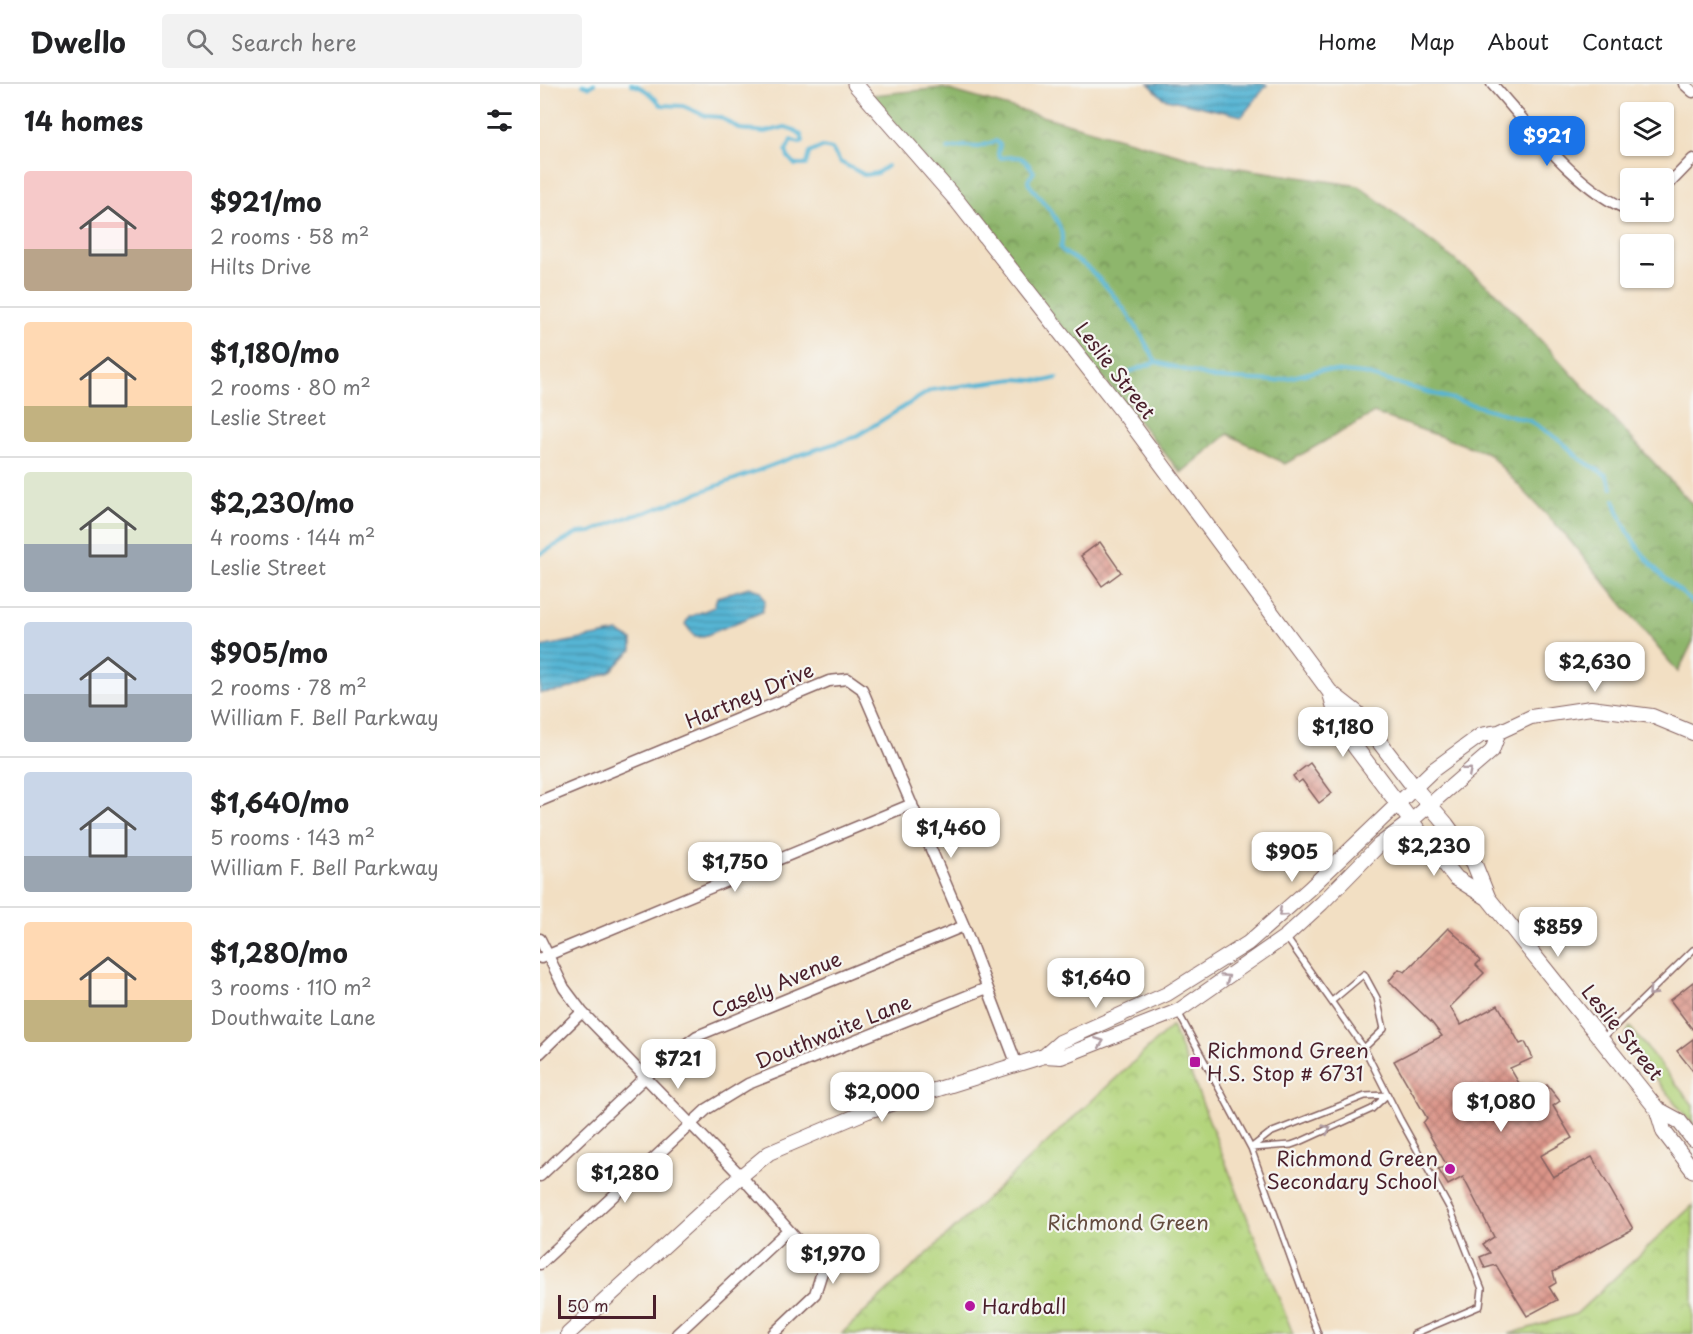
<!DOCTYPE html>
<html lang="en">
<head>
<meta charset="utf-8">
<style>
  body { margin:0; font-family:"Playpen Sans",sans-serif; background:#f2f2f2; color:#202124; height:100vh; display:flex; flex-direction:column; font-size:22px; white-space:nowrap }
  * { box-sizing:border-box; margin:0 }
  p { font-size:20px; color:#757577 }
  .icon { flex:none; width:33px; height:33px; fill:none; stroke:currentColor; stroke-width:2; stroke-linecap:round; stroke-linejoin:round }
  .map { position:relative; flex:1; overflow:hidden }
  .drawer { display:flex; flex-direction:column; background:#fff; width:540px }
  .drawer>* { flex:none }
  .controls { position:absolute; left:1080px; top:18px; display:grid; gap:12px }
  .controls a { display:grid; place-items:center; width:54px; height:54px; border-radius:6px; background:#fff; box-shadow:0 2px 4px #0004; font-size:30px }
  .scale { position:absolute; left:18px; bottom:15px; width:98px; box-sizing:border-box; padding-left:6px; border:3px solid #4a1f2b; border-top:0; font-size:16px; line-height:21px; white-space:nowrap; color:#4a1f2b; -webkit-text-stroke:4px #f6f6f2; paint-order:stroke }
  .price { position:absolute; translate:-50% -51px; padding:0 14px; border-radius:12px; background:#fff; color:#222; font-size:20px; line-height:39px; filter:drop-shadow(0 2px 3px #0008) }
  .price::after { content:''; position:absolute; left:50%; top:36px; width:18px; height:14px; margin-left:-9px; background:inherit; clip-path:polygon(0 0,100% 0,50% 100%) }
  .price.on { background:#1a73e8; color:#fff }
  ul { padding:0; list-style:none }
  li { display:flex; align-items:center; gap:18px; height:150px; padding:0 24px }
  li+li { border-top:2px solid #e0e0e0 }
  li span { display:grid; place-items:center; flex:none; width:168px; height:120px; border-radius:6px; color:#555 }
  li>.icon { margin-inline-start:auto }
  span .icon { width:72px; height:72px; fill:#fffc; stroke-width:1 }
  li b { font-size:26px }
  h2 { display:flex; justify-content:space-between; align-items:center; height:72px; padding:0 24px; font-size:26px }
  header { display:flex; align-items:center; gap:36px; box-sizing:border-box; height:84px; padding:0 30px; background:#fff; border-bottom:2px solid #e0e0e0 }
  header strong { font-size:28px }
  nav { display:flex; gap:33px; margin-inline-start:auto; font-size:21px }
  .search { width:420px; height:54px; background:#f2f2f2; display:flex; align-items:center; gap:15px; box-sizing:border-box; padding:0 21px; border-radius:6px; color:#757577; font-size:22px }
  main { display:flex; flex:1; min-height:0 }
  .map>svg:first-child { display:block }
</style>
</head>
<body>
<header>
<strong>Dwello</strong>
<div class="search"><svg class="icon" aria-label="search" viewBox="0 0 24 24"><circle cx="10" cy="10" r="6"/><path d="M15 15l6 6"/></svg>Search here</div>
<nav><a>Home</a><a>Map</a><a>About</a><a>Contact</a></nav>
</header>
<main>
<section class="drawer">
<h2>14 homes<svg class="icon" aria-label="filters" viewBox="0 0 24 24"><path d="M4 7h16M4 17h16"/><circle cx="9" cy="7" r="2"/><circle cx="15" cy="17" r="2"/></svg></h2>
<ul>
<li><span style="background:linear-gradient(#f6c9c9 65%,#b9a48a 0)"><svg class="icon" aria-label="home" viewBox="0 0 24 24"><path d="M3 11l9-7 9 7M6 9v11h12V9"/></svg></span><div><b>$921/mo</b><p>2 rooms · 58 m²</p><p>Hilts Drive</p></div></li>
<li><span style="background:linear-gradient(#ffd9b3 70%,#c2b280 0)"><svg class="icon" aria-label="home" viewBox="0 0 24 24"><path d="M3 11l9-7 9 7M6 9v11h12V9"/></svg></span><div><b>$1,180/mo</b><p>2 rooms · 80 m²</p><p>Leslie Street</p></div></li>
<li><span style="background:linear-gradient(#dfe7d0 60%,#9aa5b1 0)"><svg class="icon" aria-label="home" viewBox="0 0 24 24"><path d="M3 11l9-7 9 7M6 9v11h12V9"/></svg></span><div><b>$2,230/mo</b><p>4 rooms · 144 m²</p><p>Leslie Street</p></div></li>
<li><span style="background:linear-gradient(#c9d6e8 60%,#9aa5b1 0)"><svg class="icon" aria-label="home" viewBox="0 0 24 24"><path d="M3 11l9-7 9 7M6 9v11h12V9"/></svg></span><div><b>$905/mo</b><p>2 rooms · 78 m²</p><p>William F. Bell Parkway</p></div></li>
<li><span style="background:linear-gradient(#c9d6e8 70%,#9aa5b1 0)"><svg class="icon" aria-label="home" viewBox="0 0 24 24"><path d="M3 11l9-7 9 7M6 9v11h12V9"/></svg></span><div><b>$1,640/mo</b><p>5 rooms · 143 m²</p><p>William F. Bell Parkway</p></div></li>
<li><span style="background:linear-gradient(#ffd9b3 65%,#c2b280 0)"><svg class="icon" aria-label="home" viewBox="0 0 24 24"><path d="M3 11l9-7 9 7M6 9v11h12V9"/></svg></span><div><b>$1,280/mo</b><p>3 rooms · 110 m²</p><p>Douthwaite Lane</p></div></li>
</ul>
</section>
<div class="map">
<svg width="1153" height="1250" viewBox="0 0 1153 1250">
  <defs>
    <pattern id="forest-crowns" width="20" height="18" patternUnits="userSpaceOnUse" patternTransform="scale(1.5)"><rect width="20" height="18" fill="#8eb66c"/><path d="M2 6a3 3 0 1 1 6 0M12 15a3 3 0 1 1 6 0" fill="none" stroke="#769359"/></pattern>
    <pattern id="park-crowns" width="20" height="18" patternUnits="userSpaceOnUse" patternTransform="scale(1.5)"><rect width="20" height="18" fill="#b3d47c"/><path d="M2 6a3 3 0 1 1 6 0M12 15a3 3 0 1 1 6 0" fill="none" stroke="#9bb66b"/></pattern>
    <pattern id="water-rules" width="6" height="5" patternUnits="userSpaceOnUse" patternTransform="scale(1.5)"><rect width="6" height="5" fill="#56b5d4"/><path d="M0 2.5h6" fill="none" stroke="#4993ac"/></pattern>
    <pattern id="building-cross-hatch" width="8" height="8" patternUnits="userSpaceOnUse" patternTransform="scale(1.5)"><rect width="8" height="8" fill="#db9589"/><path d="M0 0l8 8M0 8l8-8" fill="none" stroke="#b47970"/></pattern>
  </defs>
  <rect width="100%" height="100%" fill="#f6f6f2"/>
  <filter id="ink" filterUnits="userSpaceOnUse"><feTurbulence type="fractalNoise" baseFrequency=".0167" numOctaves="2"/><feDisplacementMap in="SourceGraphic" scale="12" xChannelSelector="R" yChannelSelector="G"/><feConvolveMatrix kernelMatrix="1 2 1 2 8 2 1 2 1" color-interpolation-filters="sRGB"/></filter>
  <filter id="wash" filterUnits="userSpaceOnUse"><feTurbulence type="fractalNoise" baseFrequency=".008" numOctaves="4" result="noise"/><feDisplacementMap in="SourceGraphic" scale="24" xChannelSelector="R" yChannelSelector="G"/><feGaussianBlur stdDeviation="1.35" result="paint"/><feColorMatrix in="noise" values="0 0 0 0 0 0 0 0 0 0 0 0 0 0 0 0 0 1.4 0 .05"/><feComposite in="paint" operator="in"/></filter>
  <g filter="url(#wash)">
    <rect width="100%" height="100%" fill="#f2dfc3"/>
    <path fill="#b3d47c" stroke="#7e7a54" stroke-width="1.5" d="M1090,943L1153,1021V1041L1087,959L1086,950Z"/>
    <path fill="url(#forest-crowns)" stroke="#6c6a4c" stroke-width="1.5" d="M402,4L672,80L819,102L956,208L1153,421V557L1138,588L1022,447L948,369L834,329L745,380L688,350L641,389L331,11Z"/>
    <path fill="url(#park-crowns)" stroke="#7e7a54" stroke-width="1.5" d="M632,942L753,1250H301Z
      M1153,1121V1250H969L1036,1230Z"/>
    <path fill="url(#water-rules)" stroke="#506a80" stroke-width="1.5" d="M609,0H725L727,1L702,32L623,14Z
      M209,503L221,507L225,517L222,528L162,553H155L145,540L149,533L174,523L177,513Z
      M78,548L92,556V566L70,588L22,607L0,609V563Z"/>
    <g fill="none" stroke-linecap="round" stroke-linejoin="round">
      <path stroke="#56b5d4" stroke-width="4" d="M43,0L50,3L54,0
        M91,0C103,3 113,11 121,21L143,22L166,32L180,33L200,45L225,48L245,43L254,46L261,51L263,57L259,59L251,56L246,67L248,73L255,81H266L269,69L282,63L292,65L300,78L325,91L337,89L347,82
        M408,65L424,62L438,63L456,57L460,61L458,70L460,74C481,72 482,70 494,88L488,96L489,100C501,117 530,142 520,164C528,173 541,177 550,186C580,214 597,243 616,278
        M589,288L616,278L674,294L736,297L781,286L824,290L990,337L1021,357L1040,375L1066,391L1072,404
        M1074,416C1084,446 1102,473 1125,494C1134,503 1144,510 1153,519
        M0,470L38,449L51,448L85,434L107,428L262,370L315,353L391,306L475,295L505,297L517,294"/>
    </g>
    <g id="blocks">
      <path fill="url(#building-cross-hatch)" d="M560,458L581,488L562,502L541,472Z
        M770,679L792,709L779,719L762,696L758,699L753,692Z
        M908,844L930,864L940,877L936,881L944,889L910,923L921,941L958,921L980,960L985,958L993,974L970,984L987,1013L1007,1001L1020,1017L1013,1022L1032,1054L1000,1072L1013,1093L1052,1073L1093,1145L1013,1188L1016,1199L1009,1203L1017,1216L987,1232L956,1181L945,1184L940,1173L950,1169L943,1160L954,1153L923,1093L908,1101L898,1085L907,1082L883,1039L887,1034L854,977L902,952L892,939L849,897L859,885L865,888Z
        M1153,898V946L1130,916Z
        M1153,955V987L1137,967Z"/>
    </g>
  </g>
  <g filter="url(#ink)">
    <use href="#blocks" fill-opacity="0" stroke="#856260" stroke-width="1.5"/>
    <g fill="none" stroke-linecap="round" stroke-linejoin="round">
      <defs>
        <path id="service" d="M746,853L824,964L860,1035L911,1127L942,1205L940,1222L874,1250
          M792,917L824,890L837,914L844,945L824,964
          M638,928L711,1064L778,1250
          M1062,955L1153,866
          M712,1063L730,1049L825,1012L847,1011
          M711,1064L751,1061L762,1057L832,1025L847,1011"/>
        <path id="minor" d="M952,0C989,41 1038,108 1090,126
          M1144,0L1153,8
          M1124,105L1153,75
          M0,717L289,597L308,595L322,605L424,842L477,981
          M0,855L24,904L42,928L201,1092L283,1185L275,1210L233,1250
          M1,874L372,720
          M0,969L42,928
          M0,1092L117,982L157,952L424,842
          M0,1180L167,1025L208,1000L447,904
          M137,1250L248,1146"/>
        <path id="tertiary" d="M504,972L520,958L627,910L708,859L769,805L893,686L941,651L959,648L991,633L1051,624L1112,632L1153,649
          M28,1250L201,1092L229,1069L328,1027L504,972L521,973L638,927L746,852L782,819L839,761L871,737L952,667L959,648"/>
        <path id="secondary" d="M315,0L418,118L586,332L790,608L817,629L874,703L906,740L934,779L948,814L1117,1025L1139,1037L1153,1055
          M790,608L800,643L871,737L916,794L948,814
          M1117,1025L1124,1048L1153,1086"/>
      </defs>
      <use href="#service" stroke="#856260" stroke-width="8"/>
      <use href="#minor" stroke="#856260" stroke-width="13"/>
      <use href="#tertiary" stroke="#856260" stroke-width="16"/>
      <use href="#secondary" stroke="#856260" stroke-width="17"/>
      <use href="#service" stroke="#fff" stroke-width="5"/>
      <use href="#minor" stroke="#fff" stroke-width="10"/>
      <use href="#tertiary" stroke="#fff" stroke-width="14"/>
      <use href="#secondary" stroke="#fff" stroke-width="15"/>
    </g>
    <defs><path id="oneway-chevron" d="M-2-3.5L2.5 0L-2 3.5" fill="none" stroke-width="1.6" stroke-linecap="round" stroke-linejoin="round" transform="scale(1.5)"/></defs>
    <g stroke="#ae9aa0">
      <use href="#oneway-chevron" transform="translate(928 687) rotate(-40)"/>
      <use href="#oneway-chevron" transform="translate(742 829) rotate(139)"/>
      <use href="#oneway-chevron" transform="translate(686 894) rotate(-35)"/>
      <use href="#oneway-chevron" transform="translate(1112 908) rotate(134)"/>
      <use href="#oneway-chevron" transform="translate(560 958) rotate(-21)"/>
      <use href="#oneway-chevron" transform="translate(787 1045) rotate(-25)"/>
    </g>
  </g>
  <g fill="#b5179e" stroke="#f6f6f2" stroke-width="2">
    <rect x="649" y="972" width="12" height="12" rx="3"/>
    <circle cx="910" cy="1085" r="6"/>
    <circle cx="430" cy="1222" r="6"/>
  </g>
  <g text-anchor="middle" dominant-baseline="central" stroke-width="4.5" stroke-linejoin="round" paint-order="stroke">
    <g font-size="20" fill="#4a1f2b" stroke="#f6f6f2">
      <text transform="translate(576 286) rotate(52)">Leslie Street</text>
      <text transform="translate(209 611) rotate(-23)">Hartney Drive</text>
      <text transform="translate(236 900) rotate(-23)">Casely Avenue</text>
      <text transform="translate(293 947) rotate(-22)">Douthwaite Lane</text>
      <text transform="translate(1083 948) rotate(51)">Leslie Street</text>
    </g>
    <g font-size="20" fill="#4a1f2b" stroke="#f6f6f2" text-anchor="start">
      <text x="667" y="966">Richmond Green<tspan x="667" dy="23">H.S. Stop # 6731</tspan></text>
      <text x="898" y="1074" text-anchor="end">Richmond Green<tspan x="898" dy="23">Secondary School</tspan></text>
      <text x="442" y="1222">Hardball</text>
    </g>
    <g font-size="20" fill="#644c3f" stroke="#f6f6f2">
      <text x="588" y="1138">Richmond Green</text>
    </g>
  </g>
</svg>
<div class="controls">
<a><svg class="icon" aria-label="layers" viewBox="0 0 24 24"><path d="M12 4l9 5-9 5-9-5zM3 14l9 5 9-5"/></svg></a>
<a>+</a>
<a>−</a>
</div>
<div class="scale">50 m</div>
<b class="price on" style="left:1007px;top:83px">$921</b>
<b class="price" style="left:1055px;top:609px">$2,630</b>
<b class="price" style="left:803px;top:674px">$1,180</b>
<b class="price" style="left:411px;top:775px">$1,460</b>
<b class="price" style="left:894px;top:793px">$2,230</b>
<b class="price" style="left:752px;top:799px">$905</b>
<b class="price" style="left:195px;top:809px">$1,750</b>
<b class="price" style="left:1018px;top:874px">$859</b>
<b class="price" style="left:556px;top:925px">$1,640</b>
<b class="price" style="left:138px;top:1006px">$721</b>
<b class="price" style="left:342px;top:1039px">$2,000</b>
<b class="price" style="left:961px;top:1049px">$1,080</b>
<b class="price" style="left:85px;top:1120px">$1,280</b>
<b class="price" style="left:293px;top:1201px">$1,970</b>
</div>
</main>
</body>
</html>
